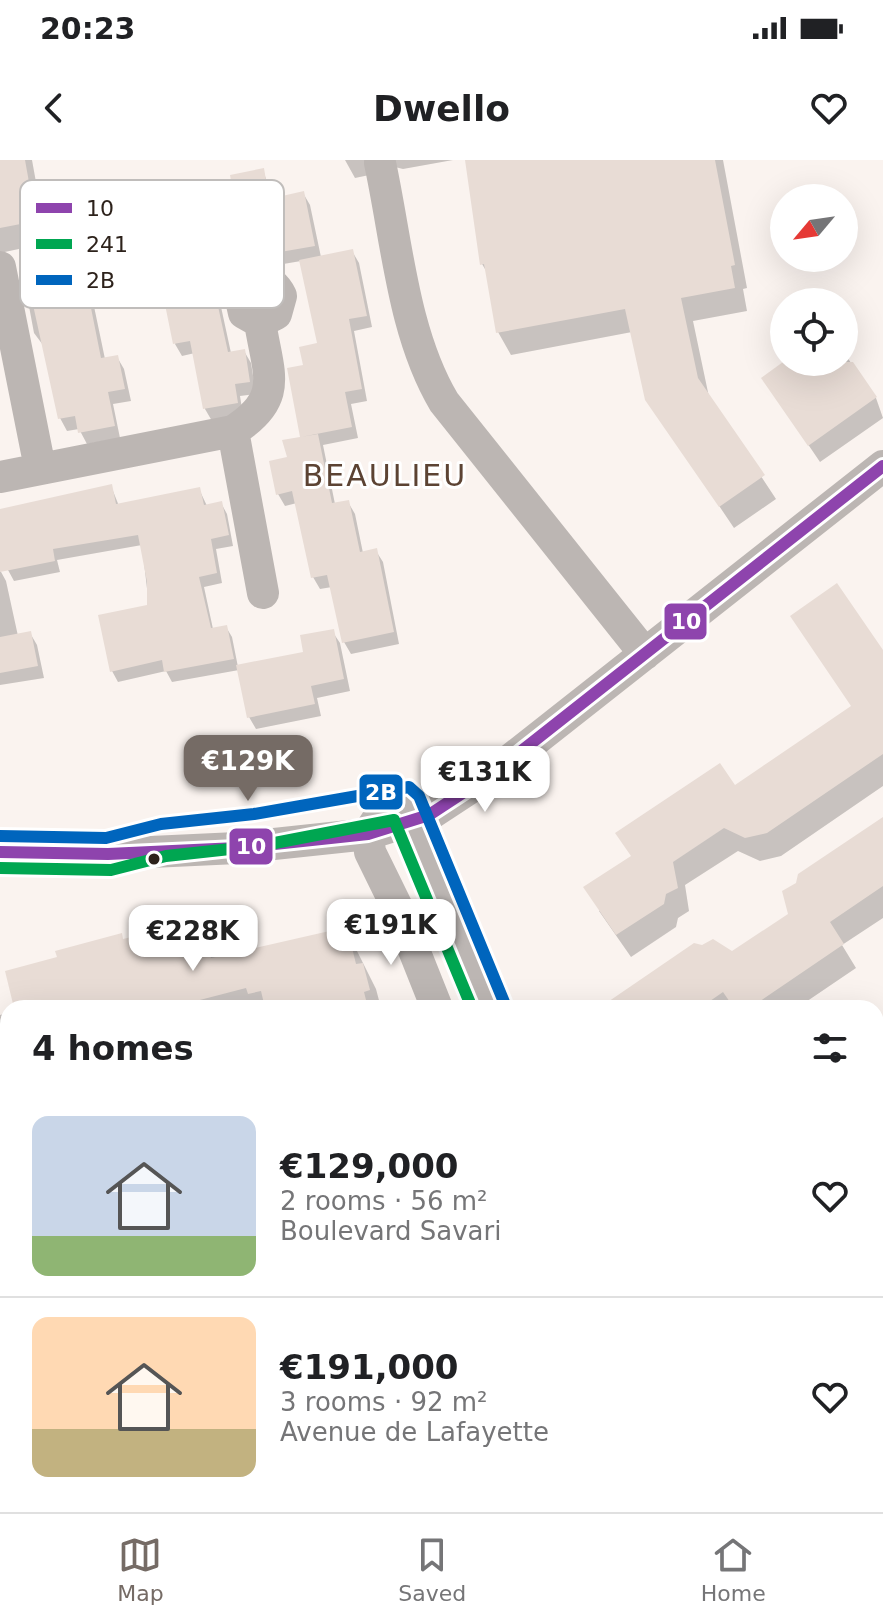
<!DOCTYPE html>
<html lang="en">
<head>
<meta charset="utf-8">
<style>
  body { margin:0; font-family:"DejaVu Sans",sans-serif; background:#f2f2f2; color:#202124; height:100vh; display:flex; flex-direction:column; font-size:30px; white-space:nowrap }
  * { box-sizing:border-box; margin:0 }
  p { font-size:26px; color:#757577 }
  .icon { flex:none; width:44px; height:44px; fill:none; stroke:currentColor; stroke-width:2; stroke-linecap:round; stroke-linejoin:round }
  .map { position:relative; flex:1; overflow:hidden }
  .panel { position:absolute; left:0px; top:840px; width:884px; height:512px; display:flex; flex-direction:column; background:#fff; border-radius:24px 24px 0 0; box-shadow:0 8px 32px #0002 }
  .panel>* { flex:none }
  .needle { width:52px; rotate:241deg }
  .controls { position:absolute; left:770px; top:24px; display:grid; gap:16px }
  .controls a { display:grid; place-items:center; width:88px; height:88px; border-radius:50%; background:#fff; box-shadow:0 8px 32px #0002; font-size:40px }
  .price { position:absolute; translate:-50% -68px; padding:0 18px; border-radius:16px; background:#fff; color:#222; font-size:26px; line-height:52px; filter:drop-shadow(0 2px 4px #0008) }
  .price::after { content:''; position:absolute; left:50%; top:48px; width:24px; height:18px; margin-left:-12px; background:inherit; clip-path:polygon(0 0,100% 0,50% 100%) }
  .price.current { background:#756b65; color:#fff }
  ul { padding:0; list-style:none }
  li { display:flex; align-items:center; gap:24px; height:200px; padding:0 32px }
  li+li { border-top:2px solid #e0e0e0 }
  li span { display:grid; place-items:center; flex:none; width:224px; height:160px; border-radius:16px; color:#555 }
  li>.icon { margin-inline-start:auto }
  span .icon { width:96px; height:96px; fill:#fffc; stroke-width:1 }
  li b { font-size:34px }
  h2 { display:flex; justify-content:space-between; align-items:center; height:96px; padding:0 32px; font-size:34px }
  .status { display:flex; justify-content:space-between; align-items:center; height:56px; padding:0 40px; background:#fff; direction:ltr }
  .status svg { height:22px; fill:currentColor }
  header { display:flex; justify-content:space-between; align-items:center; height:104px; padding:0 32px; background:#fff; font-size:36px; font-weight:700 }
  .tabs { display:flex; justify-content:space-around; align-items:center; height:112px; border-top:2px solid #e0e0e0; background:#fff; font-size:22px; color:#757577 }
  .tabs a { display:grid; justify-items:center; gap:4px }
  .tabs .current { color:#756b65 }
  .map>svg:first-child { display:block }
</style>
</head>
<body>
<div class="status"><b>20:23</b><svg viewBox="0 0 49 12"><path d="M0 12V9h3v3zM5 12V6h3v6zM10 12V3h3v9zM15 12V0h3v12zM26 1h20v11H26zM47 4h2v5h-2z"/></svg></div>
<header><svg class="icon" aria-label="back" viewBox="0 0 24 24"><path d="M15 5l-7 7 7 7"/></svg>Dwello<svg class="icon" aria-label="heart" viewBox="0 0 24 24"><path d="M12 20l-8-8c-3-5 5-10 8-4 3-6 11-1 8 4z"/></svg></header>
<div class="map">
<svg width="883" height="1352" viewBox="0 0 883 1352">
  <defs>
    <pattern id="grass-dots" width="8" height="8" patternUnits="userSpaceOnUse" patternTransform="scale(2)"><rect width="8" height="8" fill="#fae5d9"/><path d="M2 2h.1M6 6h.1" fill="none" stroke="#d7c4ba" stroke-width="1.8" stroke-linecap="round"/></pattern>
  </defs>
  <rect width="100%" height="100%" fill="#faf3ef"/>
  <path fill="url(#grass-dots)" d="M8,1049V1119L6,1120L0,1098V1051Z
    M356,1344H416L418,1352H337L336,1349Z
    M426,1344H480L481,1352H428Z"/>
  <path fill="#0003" d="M0,0H32L47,83L0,93Z
    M345,0H453L403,9L391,6L379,13L355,18Z
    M466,0H723L747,128L743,129L747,151L693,161L709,237L776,339L734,368L647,239L632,172L511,195L498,172L488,114L482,104Z
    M263,10L273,40L303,33L310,45L321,97L352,91L359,103L372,167L354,171L367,241L351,244L358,278L323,285L335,344L348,342L355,354L363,393L376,391L383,402L399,484L351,494L344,482L332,427L320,429L313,417L297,343L285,346L278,334L303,278L290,209L306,206L320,184L301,101L220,115L213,104L238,46Z
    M79,96L86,108L105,199L117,197L124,209L131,241L113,244L120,278L87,284L79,269L67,271L60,258L43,185L34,173L25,125L50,120Z
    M208,107L215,119L231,193L244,191L251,203L256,234L240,236L243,255L212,261L205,249L195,193L182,196L175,184Z
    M844,193L876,238L883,258L820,302L763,218L787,202H844Z
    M111,326L119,346L199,329L207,346L221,343L227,354L233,386L216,389L222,423L204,427L213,469L226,467L232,477L238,507L306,493L332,471L340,483L350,531L317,538L321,556L256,569L249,557L239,510L172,522L166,511L118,522L112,511L149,446L142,385L57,400L60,412L14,421L8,410L0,370V351Z
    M0,410L6,421L18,476L30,473L37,485L44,518L0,525Z
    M883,494V626L781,696L760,701L738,691L685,725L689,751L678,758L676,767L631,797L599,751L735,627L852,548Z
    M883,660V758L842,785L856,808L797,848H602L732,793L790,755Z
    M200,762L217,799L346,769L376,829L381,848H16L124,781Z
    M8,853V994L0,996V855Z
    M883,885V1006L876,1008V886Z
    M0,1089L8,1120V1312L6,1303L0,1304Z
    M17,1344H345L331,1348L332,1352H19Z"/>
  <path fill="#e8dcd5" d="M0,0H25L36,61L0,68Z
    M465,0H715L735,105L731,106L735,128L681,138L698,218L765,315L719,347L645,240L625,149L496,173L484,104L480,105Z
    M264,8L269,39L304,31L315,86L211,104L201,51L235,44L230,15Z
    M353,89L367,156L349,159L362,229L345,232L352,267L301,277L318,274L332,343L349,340L360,392L377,388L394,472L342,483L327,415L311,418L292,331L276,335L269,301L287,297L282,280L300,277L287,208L303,205L299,187L317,183L299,100Z
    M80,93L101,198L118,195L125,229L108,232L115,266L78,273L75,256L58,259L28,122L48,118L44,101Z
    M209,105L228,192L245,189L250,222L235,224L238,243L203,249L190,181L173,184L159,115Z
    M783,202H853L877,237L808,286L761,218Z
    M112,324L116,344L200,327L204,345L222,341L229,375L211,379L217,413L199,417L211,468L227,465L234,499L164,512L162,500L110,512L98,455L147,445V422L138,375L53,389L55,401L0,412V349Z
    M837,423L883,490V594L767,673L745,678L724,668L673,702L678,728L666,734L664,744L616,775L583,727L631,696L615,673L720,603L735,625L851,546L790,456Z
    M334,469L344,519L311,526L315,544L247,558L236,505L303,492L300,475Z
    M31,471L38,506L0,513V477Z
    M883,657V726L830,762L844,784L750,848H734L723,832L700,848H599L694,783L702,785L713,779L732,791L788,754L782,731L796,723L798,714Z
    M201,760L211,798L347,767L356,804L363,803L370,830L364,832L368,848H265L261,831L248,834L246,828L169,848H14L5,811L57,797L55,791L122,773L123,779Z"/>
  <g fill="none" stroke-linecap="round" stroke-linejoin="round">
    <path stroke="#bcb6b3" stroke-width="32" d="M380,3C397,82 403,173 444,242L645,494
      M0,107L40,308
      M233,271C285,238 268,214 260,162L276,154L281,136C271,115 250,114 240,135L244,153L260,162
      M0,317L233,271L263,433
      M405,644L489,848
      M379,657L368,674L370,692L396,745L437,848
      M0,692L108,694L237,688L368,674L429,655L496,611L883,306
      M876,1275L883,1273
      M876,1310L883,1308
      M516,1344L517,1352
      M705,1344L707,1352
      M764,1352L785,1344"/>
    <defs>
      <path id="bus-1" d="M0,692L108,694L237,688L368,674L429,655L496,611L883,306"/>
      <path id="bus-2" d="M0,708L111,710L166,696L259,686L394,660L472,848"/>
      <path id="bus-3" d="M0,676L106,678L161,664L254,654L409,627L419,636L504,842"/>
    </defs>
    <use href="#bus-1" stroke="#fff" stroke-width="18"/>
    <use href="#bus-2" stroke="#fff" stroke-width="18"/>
    <use href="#bus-3" stroke="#fff" stroke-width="18"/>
    <use href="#bus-1" stroke="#8e44ad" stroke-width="12"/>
    <use href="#bus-2" stroke="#00a651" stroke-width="12"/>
    <use href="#bus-3" stroke="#0065bd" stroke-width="12"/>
  </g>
  <circle fill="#2d221b" stroke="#fff" stroke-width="3" cx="154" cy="699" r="7"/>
  <g text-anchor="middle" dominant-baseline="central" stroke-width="6" stroke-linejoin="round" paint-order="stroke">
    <g font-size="30" letter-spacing="2" fill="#5c4333" stroke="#fff">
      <text x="385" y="315">BEAULIEU</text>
    </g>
  </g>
  <rect x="20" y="20" width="264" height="128" rx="12" fill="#fff" stroke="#c0bdbb" stroke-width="2"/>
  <rect x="36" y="43" width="36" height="10" fill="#8e44ad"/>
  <rect x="36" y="79" width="36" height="10" fill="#00a651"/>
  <rect x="36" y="115" width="36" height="10" fill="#0065bd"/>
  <g font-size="22" fill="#2d221b">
    <text x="86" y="56">10</text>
    <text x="86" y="92">241</text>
    <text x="86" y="128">2B</text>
  </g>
  <g stroke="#fff" stroke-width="3">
    <rect x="663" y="442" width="45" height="39" rx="8" fill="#8e44ad"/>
    <rect x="358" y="613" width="46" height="38" rx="8" fill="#0065bd"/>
    <rect x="228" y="667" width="46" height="39" rx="8" fill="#8e44ad"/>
  </g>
  <g font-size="22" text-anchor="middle" font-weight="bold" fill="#fff">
    <text x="686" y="469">10</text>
    <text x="381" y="640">2B</text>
    <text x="251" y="694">10</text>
  </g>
</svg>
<div class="controls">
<a><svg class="needle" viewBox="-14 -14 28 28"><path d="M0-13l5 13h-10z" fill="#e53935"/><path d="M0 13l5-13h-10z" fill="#757577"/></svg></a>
<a><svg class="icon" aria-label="locate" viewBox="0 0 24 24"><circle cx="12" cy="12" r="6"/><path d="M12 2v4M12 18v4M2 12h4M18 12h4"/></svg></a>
</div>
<b class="price current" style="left:248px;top:643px">€129K</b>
<b class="price" style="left:485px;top:654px">€131K</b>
<b class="price" style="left:391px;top:807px">€191K</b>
<b class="price" style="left:193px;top:813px">€228K</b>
<section class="panel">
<h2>4 homes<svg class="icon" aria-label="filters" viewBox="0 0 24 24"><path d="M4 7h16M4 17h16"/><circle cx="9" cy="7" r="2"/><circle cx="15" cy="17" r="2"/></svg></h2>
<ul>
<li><span style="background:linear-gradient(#c9d6e8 75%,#8fb573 0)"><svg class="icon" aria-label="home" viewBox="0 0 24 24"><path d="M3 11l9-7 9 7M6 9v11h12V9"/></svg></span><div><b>€129,000</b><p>2 rooms · 56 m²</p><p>Boulevard Savari</p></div><svg class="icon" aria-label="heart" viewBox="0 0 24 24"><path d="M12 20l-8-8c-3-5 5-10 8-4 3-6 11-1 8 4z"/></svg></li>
<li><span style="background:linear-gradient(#ffd9b3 70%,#c2b280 0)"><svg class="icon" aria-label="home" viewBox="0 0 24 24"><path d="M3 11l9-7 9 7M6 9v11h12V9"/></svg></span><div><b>€191,000</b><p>3 rooms · 92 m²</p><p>Avenue de Lafayette</p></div><svg class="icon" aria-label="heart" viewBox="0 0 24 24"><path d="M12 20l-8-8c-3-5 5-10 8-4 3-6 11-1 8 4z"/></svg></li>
</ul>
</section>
</div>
<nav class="tabs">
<a class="current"><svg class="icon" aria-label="map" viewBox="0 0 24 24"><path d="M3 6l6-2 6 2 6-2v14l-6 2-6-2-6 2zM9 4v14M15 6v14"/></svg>Map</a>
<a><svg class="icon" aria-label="saved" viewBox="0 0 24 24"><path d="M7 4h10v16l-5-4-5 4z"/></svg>Saved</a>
<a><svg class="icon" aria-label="home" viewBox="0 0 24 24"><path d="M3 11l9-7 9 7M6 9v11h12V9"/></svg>Home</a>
</nav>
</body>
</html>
